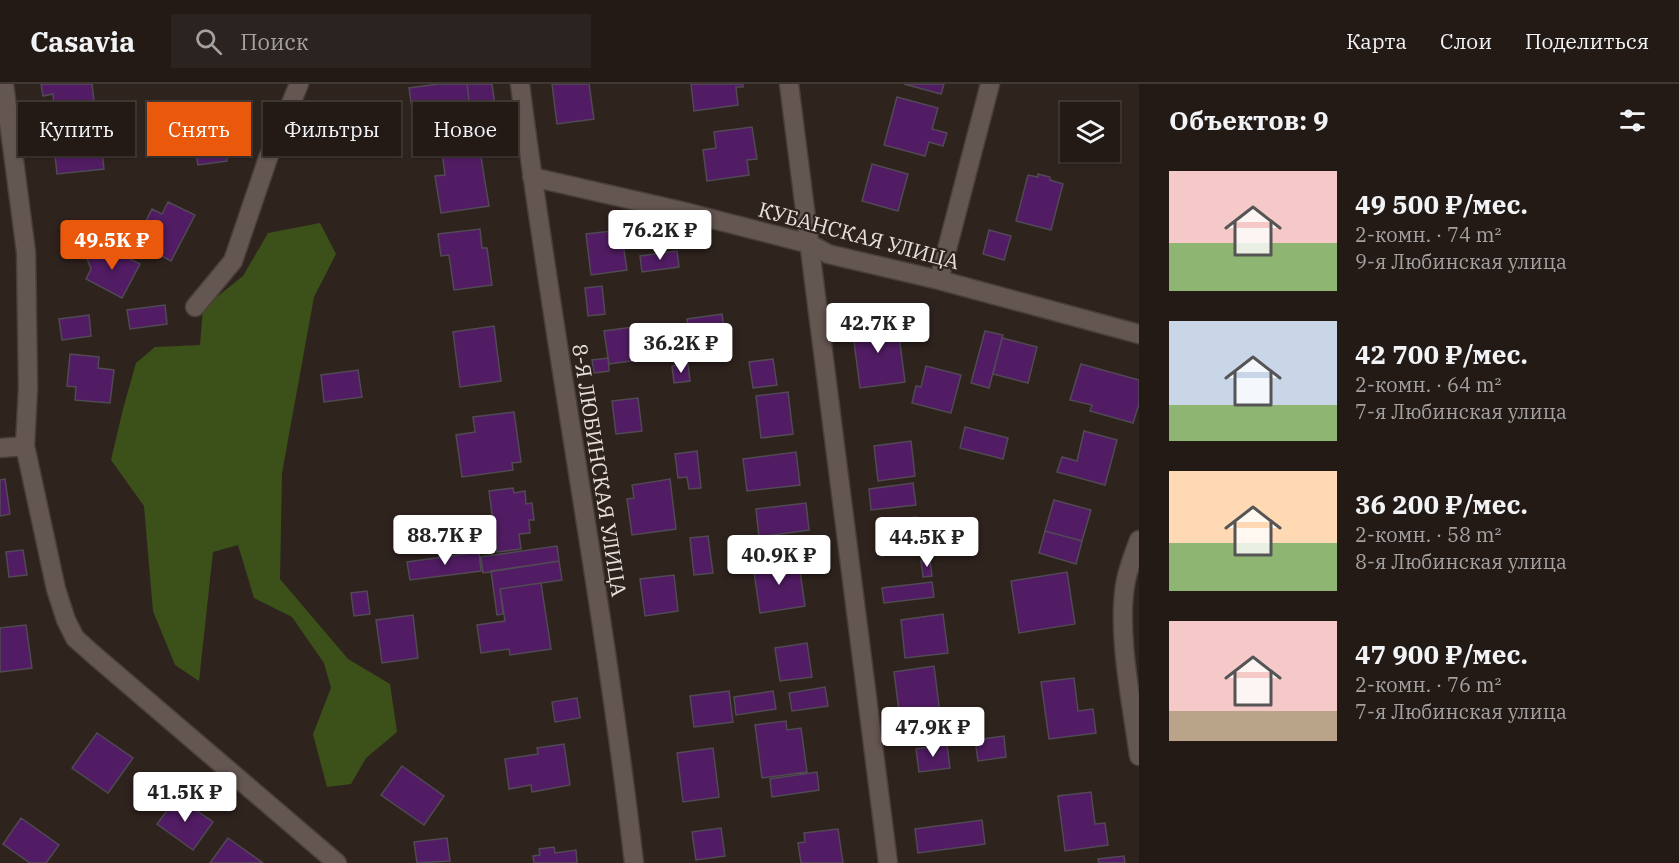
<!DOCTYPE html>
<html lang="ru">
<head>
<meta charset="utf-8">
<style>
  body { margin:0; font-family:"IBM Plex Serif",serif; background:#2b231f; color:#f1f3f6; height:100vh; display:flex; flex-direction:column; font-size:22px; white-space:nowrap }
  * { box-sizing:border-box; margin:0 }
  p { font-size:20px; color:#a3a1a1 }
  .icon { flex:none; width:33px; height:33px; fill:none; stroke:currentColor; stroke-width:2; stroke-linecap:round; stroke-linejoin:round }
  .map { position:relative; flex:1; overflow:hidden }
  .panel { display:flex; flex-direction:column; background:#231a16; width:540px }
  .panel>* { flex:none }
  .guide { position:absolute; left:18px; top:18px; width:570px; height:54px; display:flex; gap:12px }
  .controls { position:absolute; left:1060px; top:18px; display:grid; gap:12px }
  .controls a { display:grid; place-items:center; width:60px; height:60px; border-radius:0px; background:#231a16; box-shadow:0 2px 4px #0004,0 0 0 2px #403835; font-size:30px }
  .price { position:absolute; translate:-50% -51px; padding:0 14px; border-radius:6px; background:#fff; color:#222; font-size:20px; line-height:39px; filter:drop-shadow(0 2px 3px #0008) }
  .price::after { content:''; position:absolute; left:50%; top:36px; width:18px; height:14px; margin-left:-9px; background:inherit; clip-path:polygon(0 0,100% 0,50% 100%) }
  .price.selected { background:#ea580c; color:#fff }
  ul { padding:0; list-style:none }
  li { display:flex; align-items:center; gap:18px; height:150px; padding:0 30px }
  li span { display:grid; place-items:center; flex:none; width:168px; height:120px; border-radius:0px; color:#555 }
  li>.icon { margin-inline-start:auto }
  span .icon { width:72px; height:72px; fill:#fffc; stroke-width:1 }
  li b { font-size:26px }
  h2 { display:flex; justify-content:space-between; align-items:center; height:72px; padding:0 30px; font-size:26px }
  .pill { padding:0 21px; border-radius:0px; background:#231a16; box-shadow:0 2px 4px #0004,0 0 0 2px #403835; font-size:21px; line-height:54px }
  .pill.selected { background:#ea580c; color:#fff }
  header { display:flex; align-items:center; gap:36px; box-sizing:border-box; height:84px; padding:0 30px; background:#231a16; border-bottom:2px solid #403835 }
  header strong { font-size:28px }
  nav { display:flex; gap:33px; margin-inline-start:auto; font-size:21px }
  .search { width:420px; height:54px; background:#2b231f; display:flex; align-items:center; gap:15px; box-sizing:border-box; padding:0 21px; border-radius:0px; color:#a3a1a1; font-size:22px }
  main { display:flex; flex:1; min-height:0 }
  .map>svg:first-child { display:block }
</style>
</head>
<body>
<header>
<strong>Casavia</strong>
<div class="search"><svg class="icon" aria-label="search" viewBox="0 0 24 24"><circle cx="10" cy="10" r="6"/><path d="M15 15l6 6"/></svg>Поиск</div>
<nav><a>Карта</a><a>Слои</a><a>Поделиться</a></nav>
</header>
<main>
<div class="map">
<svg width="1139" height="779" viewBox="0 0 1139 779">
  <rect width="100%" height="100%" fill="#2f231e"/>
  <path fill="#3c511a" d="M320,139L336,170L314,213L282,389L280,495L348,575L390,600L397,648L366,674L351,700L327,703L313,650L331,604L324,579L292,533L254,514L238,461L213,468L199,597L175,581L153,527L144,422L111,376L123,325L136,279L155,263L200,261L203,224L243,192L268,149Z"/>
  <path fill="#511c63" stroke="#514954" stroke-width="1.5" d="M41,0H92L94,17L54,22L53,10L43,12Z
    M438,0H467L470,25L413,32L409,4Z
    M467,0H492L495,21L470,25Z
    M552,0H589L594,35L557,40Z
    M691,0H743V3H736L738,21L694,27Z
    M904,0H944L941,10Z
    M897,13L938,24L932,45L947,49L943,62L929,58L925,72L884,61Z
    M213,35L214,46L223,45L227,77L198,81L196,71L183,73L178,40Z
    M77,38L79,50L92,49L93,52L100,51L104,85L57,90L55,71L49,72L45,42Z
    M752,43L757,75L747,76L749,91L707,97L703,66L716,64L714,48Z
    M479,61L489,122L441,129L435,92L445,91L442,67Z
    M872,80L908,90L898,127L862,117Z
    M1038,90L1050,93V96L1063,100L1051,146L1016,137L1028,91L1038,93Z
    M168,118L195,131L171,177L145,163L153,148L143,143L152,125L162,130Z
    M480,145L482,164H487L492,201L454,206L449,171L441,172L438,150Z
    M621,146L627,186L591,191L586,150Z
    M989,146L1011,152L1004,176L983,170Z
    M103,161L140,180L122,214L86,195L91,185L86,172L100,168Z
    M677,167L679,183L642,188L640,172Z
    M602,202L605,230L588,232L585,204Z
    M165,221L167,240L130,245L127,226Z
    M722,230L727,268L692,274L687,235Z
    M89,231L91,252L62,256L59,235Z
    M897,236L905,298L860,304L852,242Z
    M494,242L501,297L460,303L453,248Z
    M640,242L645,275L609,280L604,247Z
    M985,247L1003,251L989,304L971,299Z
    M1002,254L1037,263L1028,299L993,290Z
    M70,270L99,273L98,284L114,286L110,319L75,316L76,303L67,302Z
    M608,274L609,287L594,289L592,276Z
    M773,275L777,301L753,304L749,278Z
    M688,280L690,297L674,299L672,282Z
    M1081,280L1139,296V320L1133,339L1090,327L1092,321L1070,316Z
    M926,282L961,291L951,329L912,319L916,302L921,303Z
    M358,286L362,313L324,318L321,291Z
    M788,308L793,350L761,354L756,312Z
    M638,314L642,347L616,350L612,317Z
    M514,328L521,378L512,379L513,386L462,393L456,351L475,348L473,333Z
    M965,343L1008,354L1003,375L960,364Z
    M1084,347L1117,356L1105,401L1057,388L1062,373L1077,377Z
    M911,357L915,392L878,397L874,362Z
    M697,367L701,404L689,405L687,393L678,394L675,370Z
    M796,368L800,401L747,407L743,375Z
    M5,395L10,430L0,432V396Z
    M670,395L676,445L632,451L627,415L634,414L632,401Z
    M913,399L916,421L871,426L869,405Z
    M513,404L514,409L525,407L526,420L532,419L534,436H529L530,449L519,450L521,465L497,468L489,407Z
    M1054,416L1091,426L1082,457L1045,447Z
    M806,419L809,446L759,453L756,425Z
    M916,433L921,467L881,472L878,448L888,447L887,437Z
    M1045,447L1082,457L1076,480L1039,469Z
    M708,452L713,489L694,491L690,454Z
    M557,462L559,477L483,489L481,473Z
    M23,466L27,491L9,493L6,468Z
    M479,468L481,487L410,496L407,478Z
    M798,474L805,522L760,529L753,481Z
    M930,476L932,492L923,493L921,477Z
    M559,477L562,496L500,505L503,530L497,531L491,487Z
    M1067,488L1075,540L1019,549L1011,497Z
    M674,491L678,527L645,532L640,495Z
    M932,498L934,513L884,519L882,504Z
    M541,499L551,565L510,571L509,565L481,569L477,541L505,537L500,505Z
    M367,507L370,530L354,532L351,509Z
    M943,530L948,569L905,574L901,536Z
    M413,531L418,574L382,579L376,536Z
    M26,541L32,584L0,588V544Z
    M807,559L812,593L780,597L775,564Z
    M934,582L941,638L901,643L894,588Z
    M1074,594L1078,627L1093,625L1096,649L1049,655L1041,598Z
    M825,603L828,622L792,627L789,609Z
    M729,607L733,638L694,643L690,612Z
    M773,607L776,625L736,631L734,613Z
    M577,614L580,634L555,638L552,618Z
    M786,637L787,646L801,644L807,688L762,694L755,641Z
    M97,649L133,674L108,709L72,684Z
    M1004,652L1006,673L978,677L975,656Z
    M564,660L570,701L532,708L531,701L509,705L505,675L538,670L537,664Z
    M947,661L950,684L919,688L916,665Z
    M713,664L719,713L683,718L677,669Z
    M402,682L444,712L424,741L381,711Z
    M817,688L819,706L772,713L770,695Z
    M1091,708L1095,740L1105,739L1108,761L1065,767L1058,712Z
    M177,713L213,738L193,766L157,740Z
    M21,734L59,761L46,779H30L3,760Z
    M982,736L985,760L918,769L915,745Z
    M721,744L725,772L696,776L692,748Z
    M838,745L843,779H801L798,759L805,758L804,749Z
    M228,754L263,779H210Z
    M447,754L450,777L417,779L414,758Z
    M554,763L555,769L576,766L577,779H534L533,772L540,771L539,765Z
    M1124,772L1125,779H1099L1098,775Z"/>
  <g fill="none" stroke-linecap="round" stroke-linejoin="round">
    <defs>
      <path id="minor" d="M4,0L26,168L28,304L25,362L56,505L66,536L75,554L94,571L337,779
        M520,0C553,260 604,518 634,779
        M789,0L888,779
        M532,93L681,127L810,160L828,170L939,196L1139,250
        M939,196L990,0
        M195,223L233,177L268,74L299,0
        M0,364L25,362
        M1139,456C1134,469 1129,482 1126,496C1116,545 1132,621 1139,672"/>
    </defs>
    <use href="#minor" stroke="#483f3b" stroke-width="21"/>
    <use href="#minor" stroke="#645651" stroke-width="18"/>
  </g>
  <g text-anchor="middle" dominant-baseline="central" stroke-width="4.5" stroke-linejoin="round" paint-order="stroke">
    <g font-size="21" fill="#e8e0dd" stroke="#2f231e">
      <text transform="translate(859 151) rotate(15)">КУБАНСКАЯ УЛИЦА</text>
      <text transform="translate(600 386) rotate(81)">8-Я ЛЮБИНСКАЯ УЛИЦА</text>
    </g>
  </g>
</svg>
<div class="controls">
<a><svg class="icon" aria-label="layers" viewBox="0 0 24 24"><path d="M12 4l9 5-9 5-9-5zM3 14l9 5 9-5"/></svg></a>
</div>
<b class="price" style="left:660px;top:177px">76.2K ₽</b>
<b class="price selected" style="left:112px;top:187px">49.5K ₽</b>
<b class="price" style="left:878px;top:270px">42.7K ₽</b>
<b class="price" style="left:681px;top:290px">36.2K ₽</b>
<b class="price" style="left:445px;top:482px">88.7K ₽</b>
<b class="price" style="left:927px;top:484px">44.5K ₽</b>
<b class="price" style="left:779px;top:502px">40.9K ₽</b>
<b class="price" style="left:933px;top:674px">47.9K ₽</b>
<b class="price" style="left:185px;top:739px">41.5K ₽</b>
<div class="guide">
<a class="pill">Купить</a>
<a class="pill selected">Снять</a>
<a class="pill">Фильтры</a>
<a class="pill">Новое</a>
</div>
</div>
<section class="panel">
<h2>Объектов: 9<svg class="icon" aria-label="filters" viewBox="0 0 24 24"><path d="M4 7h16M4 17h16"/><circle cx="9" cy="7" r="2"/><circle cx="15" cy="17" r="2"/></svg></h2>
<ul>
<li><span style="background:linear-gradient(#f6c9c9 60%,#8fb573 0)"><svg class="icon" aria-label="home" viewBox="0 0 24 24"><path d="M3 11l9-7 9 7M6 9v11h12V9"/></svg></span><div><b>49 500 ₽/мес.</b><p>2-комн. · 74 m²</p><p>9-я Любинская улица</p></div></li>
<li><span style="background:linear-gradient(#c9d6e8 70%,#8fb573 0)"><svg class="icon" aria-label="home" viewBox="0 0 24 24"><path d="M3 11l9-7 9 7M6 9v11h12V9"/></svg></span><div><b>42 700 ₽/мес.</b><p>2-комн. · 64 m²</p><p>7-я Любинская улица</p></div></li>
<li><span style="background:linear-gradient(#ffd9b3 60%,#8fb573 0)"><svg class="icon" aria-label="home" viewBox="0 0 24 24"><path d="M3 11l9-7 9 7M6 9v11h12V9"/></svg></span><div><b>36 200 ₽/мес.</b><p>2-комн. · 58 m²</p><p>8-я Любинская улица</p></div></li>
<li><span style="background:linear-gradient(#f6c9c9 75%,#b9a48a 0)"><svg class="icon" aria-label="home" viewBox="0 0 24 24"><path d="M3 11l9-7 9 7M6 9v11h12V9"/></svg></span><div><b>47 900 ₽/мес.</b><p>2-комн. · 76 m²</p><p>7-я Любинская улица</p></div></li>
</ul>
</section>
</main>
</body>
</html>
